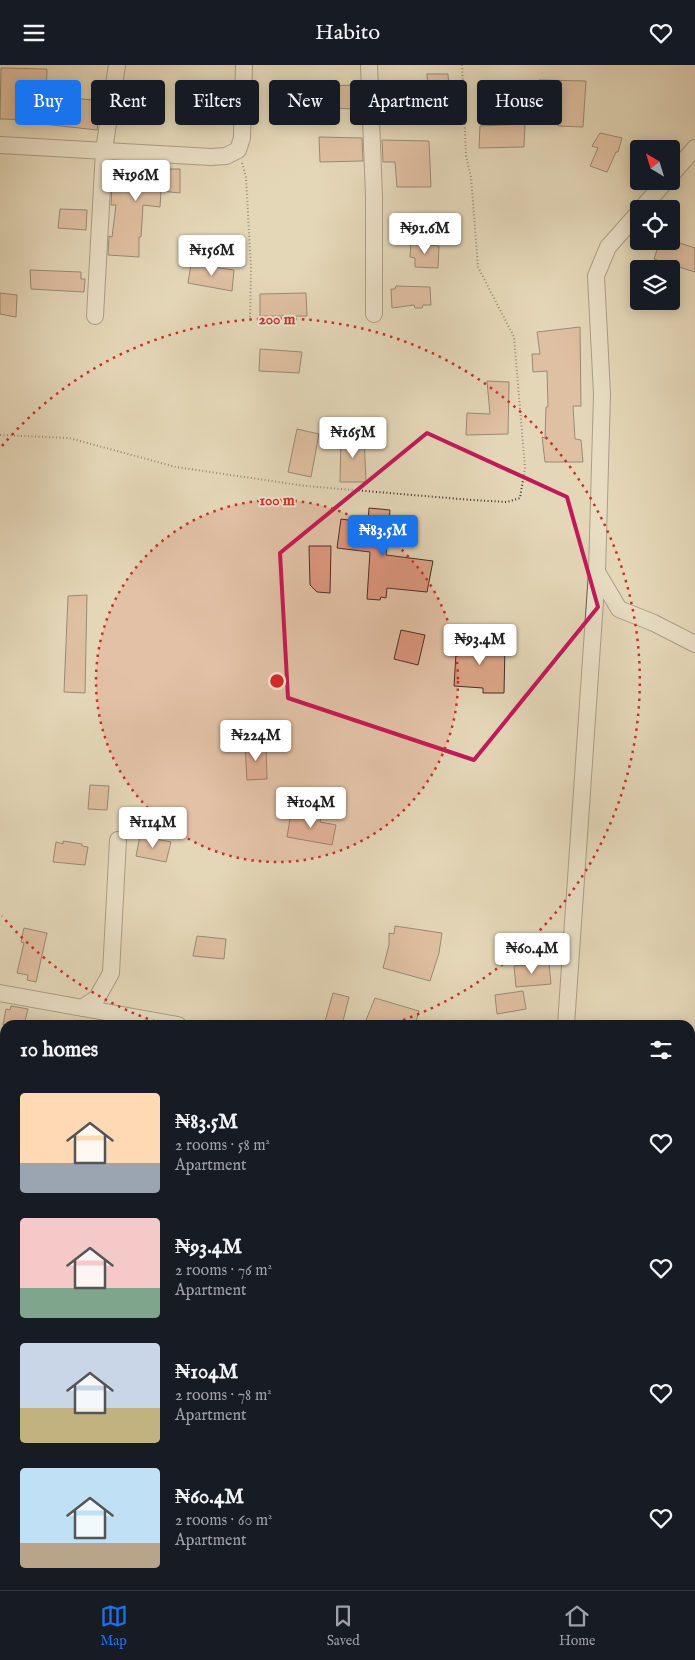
<!DOCTYPE html>
<html lang="en">
<head>
<meta charset="utf-8">
<style>
  body { margin:0; font-family:"IM FELL English",serif; background:#20242c; color:#f1f3f6; height:100vh; display:flex; flex-direction:column; font-size:19px; white-space:nowrap }
  * { box-sizing:border-box; margin:0 }
  p { font-size:16px; color:#9ea1a6 }
  .icon { flex:none; width:28px; height:28px; fill:none; stroke:currentColor; stroke-width:2; stroke-linecap:round; stroke-linejoin:round }
  .map { position:relative; flex:1; overflow:hidden }
  .panel { position:absolute; left:0px; top:955px; width:695px; height:570px; display:flex; flex-direction:column; background:#171b24; border-radius:15px 15px 0 0; box-shadow:0 2px 12px #0003 }
  .panel>* { flex:none }
  .top-card { position:absolute; left:15px; top:15px; width:665px; height:45px; display:flex; gap:10px }
  .needle { width:32px; rotate:322deg }
  .tools { position:absolute; left:630px; top:75px; display:grid; gap:10px }
  .tools a { display:grid; place-items:center; width:50px; height:50px; border-radius:5px; background:#171b24; box-shadow:0 2px 12px #0003; font-size:25px }
  .price { position:absolute; translate:-50% -42px; padding:0 11px; border-radius:5px; background:#fff; color:#222; font-size:16px; line-height:32px; filter:drop-shadow(0 1px 2px #0008) }
  .price::after { content:''; position:absolute; left:50%; top:30px; width:15px; height:11px; margin-left:-8px; background:inherit; clip-path:polygon(0 0,100% 0,50% 100%) }
  .price.current { background:#1a73e8; color:#fff }
  ul { padding:0; list-style:none }
  li { display:flex; align-items:center; gap:15px; height:125px; padding:0 20px }
  li span { display:grid; place-items:center; flex:none; width:140px; height:100px; border-radius:5px; color:#555 }
  li>.icon { margin-inline-start:auto }
  span .icon { width:60px; height:60px; fill:#fffc; stroke-width:1 }
  li b { font-size:21px }
  h2 { display:flex; justify-content:space-between; align-items:center; height:60px; padding:0 20px; font-size:21px }
  .pill { padding:0 18px; border-radius:5px; background:#171b24; box-shadow:0 2px 12px #0003; font-size:18px; line-height:45px }
  .pill.current { background:#1a73e8; color:#fff }
  header { display:flex; justify-content:space-between; align-items:center; height:65px; padding:0 20px; background:#171b24; font-size:22px; font-weight:600 }
  .dock { display:flex; justify-content:space-around; align-items:center; height:70px; border-top:1px solid #363941; background:#171b24; font-size:14px; color:#9ea1a6 }
  .dock a { display:grid; justify-items:center; gap:2px }
  .dock .current { color:#1a73e8 }
  .map>svg:first-child { display:block }
</style>
</head>
<body>
<header><svg class="icon" aria-label="menu" viewBox="0 0 24 24"><path d="M4 6h16M4 12h16M4 18h16"/></svg>Habito<svg class="icon" aria-label="heart" viewBox="0 0 24 24"><path d="M12 20l-8-8c-3-5 5-10 8-4 3-6 11-1 8 4z"/></svg></header>
<div class="map">
<svg width="695" height="1525" viewBox="0 0 695 1525">
  <rect width="100%" height="100%" fill="#e4d7b8"/>
  <filter id="stains"><feTurbulence type="fractalNoise" baseFrequency=".004" numOctaves="4"/><feColorMatrix values="0 0 0 0 .2 0 0 0 0 .09 0 0 0 0 .02 0 0 0 .5 -.17"/></filter>
  <radialGradient id="worn" r=".72"><stop offset=".6" stop-color="#630" stop-opacity="0"/><stop offset="1" stop-color="#630" stop-opacity=".3"/></radialGradient>
  <path fill="#dca488" stroke="#3c2f29" d="M1,3L47,4L46,30L101,36L97,65L43,59L44,55L0,54Z
    M427,9H448L450,36H429Z
    M539,15L586,16L583,62L558,61L560,35L538,34Z
    M360,20L361,44L320,43L318,21Z
    M525,59L524,82L479,83L480,61Z
    M600,68L622,73L618,87H616L607,107L590,101L598,83L592,81Z
    M319,72L362,73L363,96L320,97Z
    M382,75L429,76L431,122H397L395,97H383Z
    M113,98L152,99L162,101V104H180V128L161,126L160,142L143,140L141,172H139V192L108,190L109,171L112,172L116,140H111Z
    M60,144L87,145L86,165L58,163Z
    M660,176H674L695,183V207L654,194Z
    M411,178L439,181L438,203L415,202V193L410,192Z
    M191,199L234,205L232,226L188,218Z
    M30,205L81,207V214H85L84,227L31,224Z
    M396,221L430,222L431,240H423L422,243H415L414,240L392,243L391,224H395Z
    M0,228L17,230L16,252L0,249Z
    M306,228L307,251H260V229Z
    M580,262L581,341H573L575,374L581,375L583,397H545L542,372L545,373L546,342H548L547,306L533,307L532,289H540L537,267Z
    M260,284L302,287L299,308L259,306Z
    M487,316L509,317L508,369L466,370L467,348L490,349Z
    M297,364L319,369L311,412L288,407Z
    M341,369L364,371L366,417H340Z
    M369,443L390,445L386,490L433,496L427,527L387,523L386,533L381,532L380,535L367,534L370,487L337,483L341,454L368,458Z
    M309,481H331L330,528L317,527L310,520Z
    M87,530L85,628L64,627L68,531Z
    M401,565L425,570L418,600L394,594Z
    M457,572L478,573V579L505,580L504,628H483V623L454,621Z
    M245,680H266L267,714L247,715Z
    M90,720L109,721L107,745L88,744Z
    M291,748L321,753L320,757L336,760L332,780L287,772Z
    M140,771L171,777L166,797L136,791Z
    M63,776L82,779V781L88,782L85,800L53,797L56,777L63,779Z
    M395,861L442,868L439,888L430,916L383,903L389,880V868L394,869Z
    M24,863L47,868L36,917L27,915L28,910L17,908L24,878L21,877Z
    M197,871L226,874L224,894L193,891Z
    M549,899L551,919L516,922L514,901Z
    M523,926L526,944L497,949L495,930Z
    M333,928L349,932L342,960H324Z
    M375,933L419,946L415,960H364Z
    M11,941L28,944L24,960H3L6,944L10,945Z"/>
  <g fill="none" stroke-linecap="round" stroke-linejoin="round">
    <defs>
      <path id="minor" d="M369,0L374,132V249
        M0,80L211,92L226,91L238,85L242,73L244,0
        M671,110L695,83
        M641,144L666,116
        M639,147L608,182L596,211L602,329L597,507L619,544L654,558L695,579
        M95,251L104,85L117,0
        M0,928L178,960
        M82,943L97,933L111,908L118,775
        M566,960L597,507
        M0,1077L5,1078
        M0,1199L5,1200
        M0,1396L5,1397
        M65,1525L67,1520
        M532,1525L533,1520"/>
    </defs>
    <use href="#minor" stroke="#66594d" stroke-width="18"/>
    <path stroke="#3c2f29" stroke-width="2" stroke-dasharray="1 2.5" stroke-linecap="butt" d="M242,98L246,112L251,203L250,255
      M0,370L69,373L176,402L306,421L472,435L507,437L520,433L525,403L514,272L478,202L471,112L466,91L462,0"/>
    <use href="#minor" stroke="#ede5d1" stroke-width="16"/>
  </g>
  <path d="M0 0H695V1525H0ZM427,368L567,432L598,542L474,695L288,633L280,488Z" fill="#e4d7b8" fill-opacity=".55" fill-rule="evenodd"/>
  <path fill="none" stroke="#c2185b" stroke-width="4" stroke-linejoin="round" d="M427,368L567,432L598,542L474,695L288,633L280,488Z"/>
  <circle cx="277" cy="616" r="181" fill="#d62828" fill-opacity=".12"/>
  <g fill="none" stroke="#d62828" stroke-width="2.5" stroke-dasharray="2.5 5">
    <circle cx="277" cy="616" r="181"/>
    <path d="M162 959A362 362 0 0 1 2 851M2 381A362 362 0 1 1 392 959"/>
  </g>
  <circle cx="277" cy="616" r="8" fill="#d62828" stroke="#ede5d1" stroke-width="2.5"/>
  <g font-size="15" text-anchor="middle" font-weight="bold" fill="#d62828" stroke="#ede5d1" stroke-width="4" stroke-linejoin="round" paint-order="stroke">
    <text x="277" y="259">200 m</text>
    <text x="277" y="440">100 m</text>
  </g>
  <rect width="100%" height="100%" filter="url(#stains)"/>
  <rect width="100%" height="100%" fill="url(#worn)"/>
</svg>
<div class="tools">
<a><svg class="needle" viewBox="-14 -14 28 28"><path d="M0-13l5 13h-10z" fill="#e53935"/><path d="M0 13l5-13h-10z" fill="#9ea1a6"/></svg></a>
<a><svg class="icon" aria-label="locate" viewBox="0 0 24 24"><circle cx="12" cy="12" r="6"/><path d="M12 2v4M12 18v4M2 12h4M18 12h4"/></svg></a>
<a><svg class="icon" aria-label="layers" viewBox="0 0 24 24"><path d="M12 4l9 5-9 5-9-5zM3 14l9 5 9-5"/></svg></a>
</div>
<b class="price" style="left:136px;top:137px">₦196M</b>
<b class="price" style="left:425px;top:190px">₦91.6M</b>
<b class="price" style="left:212px;top:212px">₦156M</b>
<b class="price" style="left:353px;top:394px">₦165M</b>
<b class="price current" style="left:383px;top:492px">₦83.5M</b>
<b class="price" style="left:480px;top:601px">₦93.4M</b>
<b class="price" style="left:256px;top:697px">₦224M</b>
<b class="price" style="left:311px;top:764px">₦104M</b>
<b class="price" style="left:153px;top:784px">₦114M</b>
<b class="price" style="left:532px;top:910px">₦60.4M</b>
<div class="top-card">
<a class="pill current">Buy</a>
<a class="pill">Rent</a>
<a class="pill">Filters</a>
<a class="pill">New</a>
<a class="pill">Apartment</a>
<a class="pill">House</a>
</div>
<section class="panel">
<h2>10 homes<svg class="icon" aria-label="filters" viewBox="0 0 24 24"><path d="M4 7h16M4 17h16"/><circle cx="9" cy="7" r="2"/><circle cx="15" cy="17" r="2"/></svg></h2>
<ul>
<li><span style="background:linear-gradient(#ffd9b3 70%,#9aa5b1 0)"><svg class="icon" aria-label="home" viewBox="0 0 24 24"><path d="M3 11l9-7 9 7M6 9v11h12V9"/></svg></span><div><b>₦83.5M</b><p>2 rooms · 58 m²</p><p>Apartment</p></div><svg class="icon" aria-label="heart" viewBox="0 0 24 24"><path d="M12 20l-8-8c-3-5 5-10 8-4 3-6 11-1 8 4z"/></svg></li>
<li><span style="background:linear-gradient(#f6c9c9 70%,#7fa58c 0)"><svg class="icon" aria-label="home" viewBox="0 0 24 24"><path d="M3 11l9-7 9 7M6 9v11h12V9"/></svg></span><div><b>₦93.4M</b><p>2 rooms · 76 m²</p><p>Apartment</p></div><svg class="icon" aria-label="heart" viewBox="0 0 24 24"><path d="M12 20l-8-8c-3-5 5-10 8-4 3-6 11-1 8 4z"/></svg></li>
<li><span style="background:linear-gradient(#c9d6e8 65%,#c2b280 0)"><svg class="icon" aria-label="home" viewBox="0 0 24 24"><path d="M3 11l9-7 9 7M6 9v11h12V9"/></svg></span><div><b>₦104M</b><p>2 rooms · 78 m²</p><p>Apartment</p></div><svg class="icon" aria-label="heart" viewBox="0 0 24 24"><path d="M12 20l-8-8c-3-5 5-10 8-4 3-6 11-1 8 4z"/></svg></li>
<li><span style="background:linear-gradient(#bfe0f5 75%,#b9a48a 0)"><svg class="icon" aria-label="home" viewBox="0 0 24 24"><path d="M3 11l9-7 9 7M6 9v11h12V9"/></svg></span><div><b>₦60.4M</b><p>2 rooms · 60 m²</p><p>Apartment</p></div><svg class="icon" aria-label="heart" viewBox="0 0 24 24"><path d="M12 20l-8-8c-3-5 5-10 8-4 3-6 11-1 8 4z"/></svg></li>
</ul>
</section>
</div>
<nav class="dock">
<a class="current"><svg class="icon" aria-label="map" viewBox="0 0 24 24"><path d="M3 6l6-2 6 2 6-2v14l-6 2-6-2-6 2zM9 4v14M15 6v14"/></svg>Map</a>
<a><svg class="icon" aria-label="saved" viewBox="0 0 24 24"><path d="M7 4h10v16l-5-4-5 4z"/></svg>Saved</a>
<a><svg class="icon" aria-label="home" viewBox="0 0 24 24"><path d="M3 11l9-7 9 7M6 9v11h12V9"/></svg>Home</a>
</nav>
</body>
</html>
